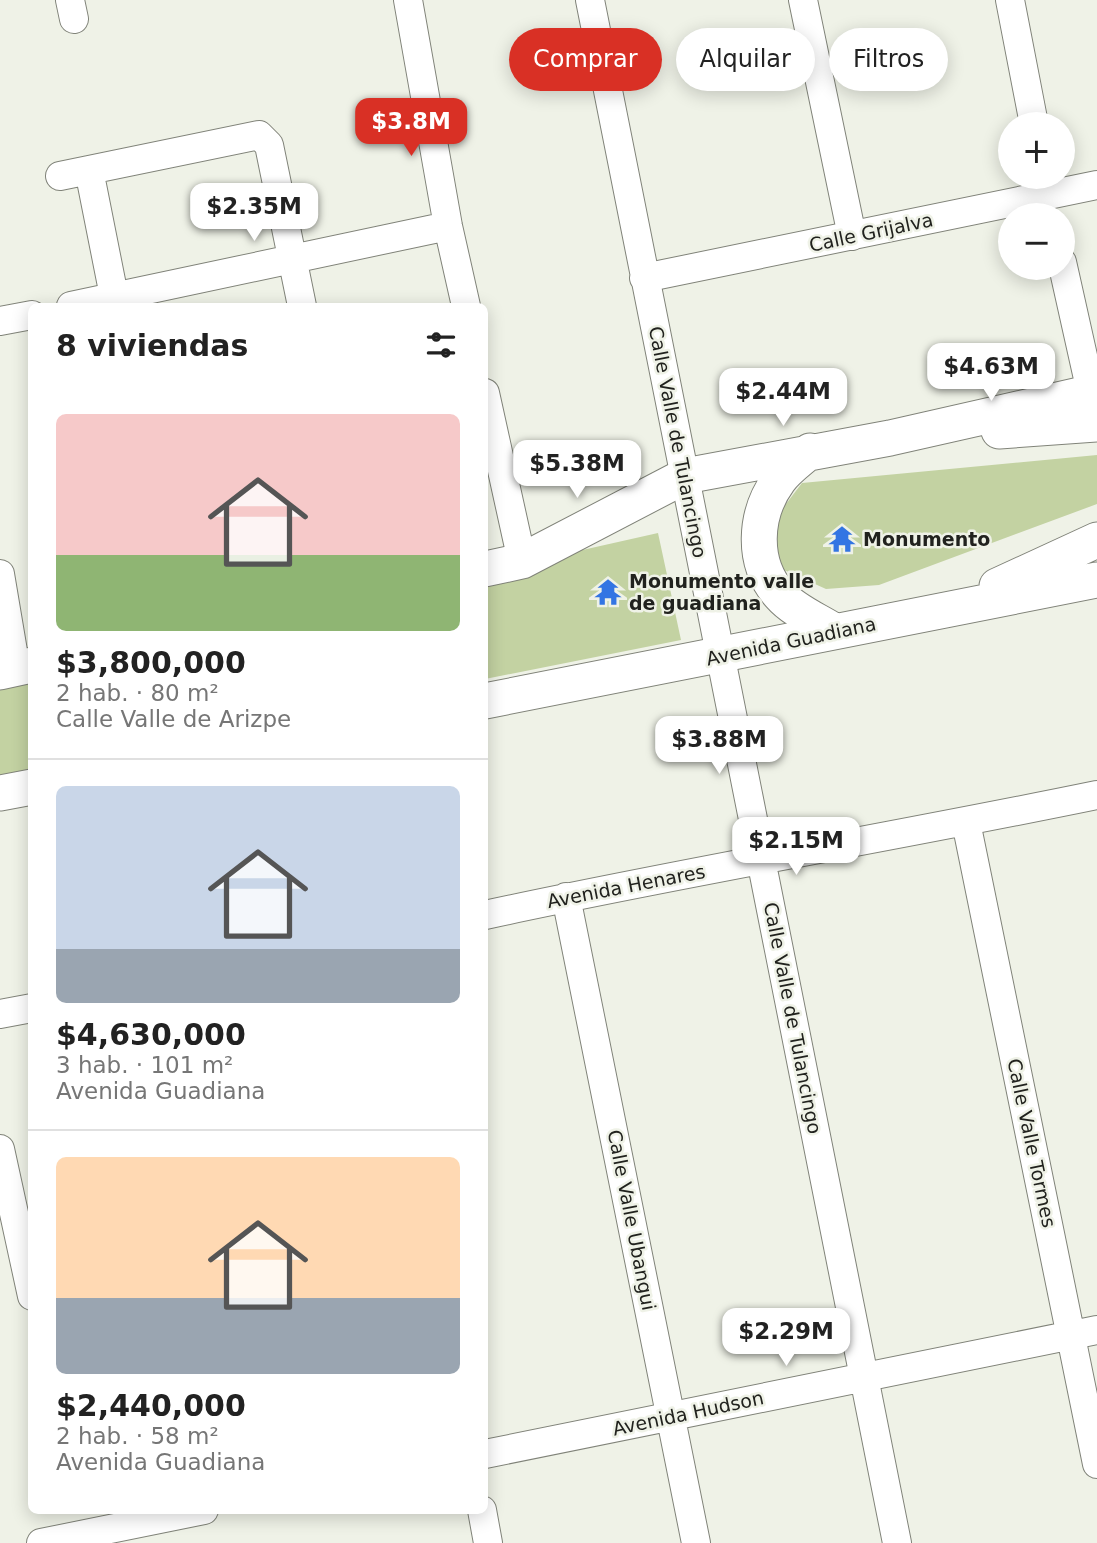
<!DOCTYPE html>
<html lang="es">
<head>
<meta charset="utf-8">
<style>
  body { margin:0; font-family:"DejaVu Sans",sans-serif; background:#f2f2f2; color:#222; height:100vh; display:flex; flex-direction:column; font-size:26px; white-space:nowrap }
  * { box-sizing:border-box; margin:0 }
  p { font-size:23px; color:#767676 }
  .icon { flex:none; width:38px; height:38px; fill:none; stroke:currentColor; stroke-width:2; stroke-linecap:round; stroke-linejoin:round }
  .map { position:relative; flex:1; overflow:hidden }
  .details { position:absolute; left:28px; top:303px; width:460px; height:1211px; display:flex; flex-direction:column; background:#fff; border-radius:10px; box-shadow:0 4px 18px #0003 }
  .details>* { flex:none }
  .hud { position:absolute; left:509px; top:28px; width:481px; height:63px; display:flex; gap:14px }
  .buttons { position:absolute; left:998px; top:112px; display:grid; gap:14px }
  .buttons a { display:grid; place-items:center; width:77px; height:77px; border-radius:50%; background:#fff; box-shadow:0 4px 18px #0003; font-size:35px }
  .price { position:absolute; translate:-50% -60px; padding:0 16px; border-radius:14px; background:#fff; color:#222; font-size:23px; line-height:46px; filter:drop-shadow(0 2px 4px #0008) }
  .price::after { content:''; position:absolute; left:50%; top:42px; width:21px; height:16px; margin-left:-10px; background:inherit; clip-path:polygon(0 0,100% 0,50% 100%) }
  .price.on { background:#d93025; color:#fff }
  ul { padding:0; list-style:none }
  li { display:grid; align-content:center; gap:14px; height:371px; padding:0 28px }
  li+li { border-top:2px solid #e0e0e0 }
  li span { display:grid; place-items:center; height:217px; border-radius:10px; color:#555 }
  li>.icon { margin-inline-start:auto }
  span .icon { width:126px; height:126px; fill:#fffc; stroke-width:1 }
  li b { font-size:30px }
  h2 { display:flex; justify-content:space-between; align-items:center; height:84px; padding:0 28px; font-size:30px }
  .tag { padding:0 24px; border-radius:32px; background:#fff; box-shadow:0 4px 18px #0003; font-size:24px; line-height:63px }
  .tag.on { background:#d93025; color:#fff }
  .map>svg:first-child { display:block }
</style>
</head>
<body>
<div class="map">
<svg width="1097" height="1543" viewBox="0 0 1097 1543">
  <rect width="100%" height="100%" fill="#eff2e7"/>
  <path fill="#c3d2a2" d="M1097,455V504L879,585L826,589L784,570L773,550L776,517L802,483Z
    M658,533L681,640L485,679V572Z
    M31,672V770L0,776V679Z"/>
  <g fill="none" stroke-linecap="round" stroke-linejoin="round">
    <defs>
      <path id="minor" d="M70,0L74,19
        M408,0L448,226L466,306
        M590,0L897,1543
        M803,0L852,236
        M1010,0L1034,124
        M89,170L116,306
        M60,176L259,135L269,145L302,306
        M1062,262L1091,392
        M644,278L1097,185
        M71,306L448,226
        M0,321L32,315
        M485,393L522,561
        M0,574L16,669
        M966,822L1097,1464
        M566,897L696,1543
        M485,915C688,871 893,837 1097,795
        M0,1014L32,1008
        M0,1149L32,1296
        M485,1454L1097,1330
        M482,1510L488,1543
        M41,1543L204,1510"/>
      <path id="tertiary" d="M999,431L1097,424
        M810,451C800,460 787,469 779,480C754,514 751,563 780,595C794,611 817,620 834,631
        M485,569L522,561L685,476L890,438L1097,391
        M997,586L1097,540
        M0,672L32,665
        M485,701L1097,580
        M0,793L32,787"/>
    </defs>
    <use href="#minor" stroke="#808379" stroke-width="30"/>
    <use href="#tertiary" stroke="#808379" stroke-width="37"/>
    <use href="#minor" stroke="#fff" stroke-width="28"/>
    <use href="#tertiary" stroke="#fff" stroke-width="35"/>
  </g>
  <defs>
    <symbol id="temple-bare" viewBox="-9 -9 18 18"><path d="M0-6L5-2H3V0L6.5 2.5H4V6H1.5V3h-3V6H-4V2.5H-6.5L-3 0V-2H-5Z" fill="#3375e3" stroke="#eff2e7" stroke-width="2.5" paint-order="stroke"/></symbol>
  </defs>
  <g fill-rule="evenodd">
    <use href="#temple-bare" x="823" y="520" width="38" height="38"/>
    <use href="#temple-bare" x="589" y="573" width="38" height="38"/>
  </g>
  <g text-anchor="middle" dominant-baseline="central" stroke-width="5" stroke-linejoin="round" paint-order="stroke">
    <g font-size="19" fill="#21221e" stroke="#eff2e7">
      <text transform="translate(871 232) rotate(-12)">Calle Grijalva</text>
      <text transform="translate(678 442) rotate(79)">Calle Valle de Tulancingo</text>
      <text transform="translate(791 641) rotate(-12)">Avenida Guadiana</text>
      <text transform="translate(626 886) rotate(-11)">Avenida Henares</text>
      <text transform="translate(793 1018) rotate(79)">Calle Valle de Tulancingo</text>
      <text transform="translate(1032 1143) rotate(78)">Calle Valle Tormes</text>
      <text transform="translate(632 1220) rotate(79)">Calle Valle Ubangui</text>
      <text transform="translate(688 1413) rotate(-12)">Avenida Hudson</text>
    </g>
    <g font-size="19" font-weight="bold" fill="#21221e" stroke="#eff2e7" text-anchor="start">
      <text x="863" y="539">Monumento</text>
      <text x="629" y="581">Monumento valle<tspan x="629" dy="22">de guadiana</tspan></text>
    </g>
  </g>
</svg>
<div class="buttons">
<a>+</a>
<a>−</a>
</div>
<b class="price on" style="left:411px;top:158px">$3.8M</b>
<b class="price" style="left:254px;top:243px">$2.35M</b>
<b class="price" style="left:991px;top:403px">$4.63M</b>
<b class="price" style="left:783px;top:428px">$2.44M</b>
<b class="price" style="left:577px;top:500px">$5.38M</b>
<b class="price" style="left:719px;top:776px">$3.88M</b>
<b class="price" style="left:796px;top:877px">$2.15M</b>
<b class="price" style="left:786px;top:1368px">$2.29M</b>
<div class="hud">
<a class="tag on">Comprar</a>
<a class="tag">Alquilar</a>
<a class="tag">Filtros</a>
</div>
<section class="details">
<h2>8 viviendas<svg class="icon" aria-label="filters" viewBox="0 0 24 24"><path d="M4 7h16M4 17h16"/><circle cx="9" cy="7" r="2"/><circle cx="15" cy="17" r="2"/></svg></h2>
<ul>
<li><span style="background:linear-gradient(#f6c9c9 65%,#8fb573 0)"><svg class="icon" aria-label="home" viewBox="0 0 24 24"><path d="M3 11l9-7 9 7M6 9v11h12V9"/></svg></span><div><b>$3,800,000</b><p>2 hab. · 80 m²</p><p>Calle Valle de Arizpe</p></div></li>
<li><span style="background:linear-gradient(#c9d6e8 75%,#9aa5b1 0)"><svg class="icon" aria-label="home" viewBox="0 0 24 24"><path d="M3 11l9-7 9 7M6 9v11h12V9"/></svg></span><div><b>$4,630,000</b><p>3 hab. · 101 m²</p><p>Avenida Guadiana</p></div></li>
<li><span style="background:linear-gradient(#ffd9b3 65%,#9aa5b1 0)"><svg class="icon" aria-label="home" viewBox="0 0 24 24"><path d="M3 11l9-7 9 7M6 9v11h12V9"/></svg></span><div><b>$2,440,000</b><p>2 hab. · 58 m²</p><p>Avenida Guadiana</p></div></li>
</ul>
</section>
</div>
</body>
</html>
